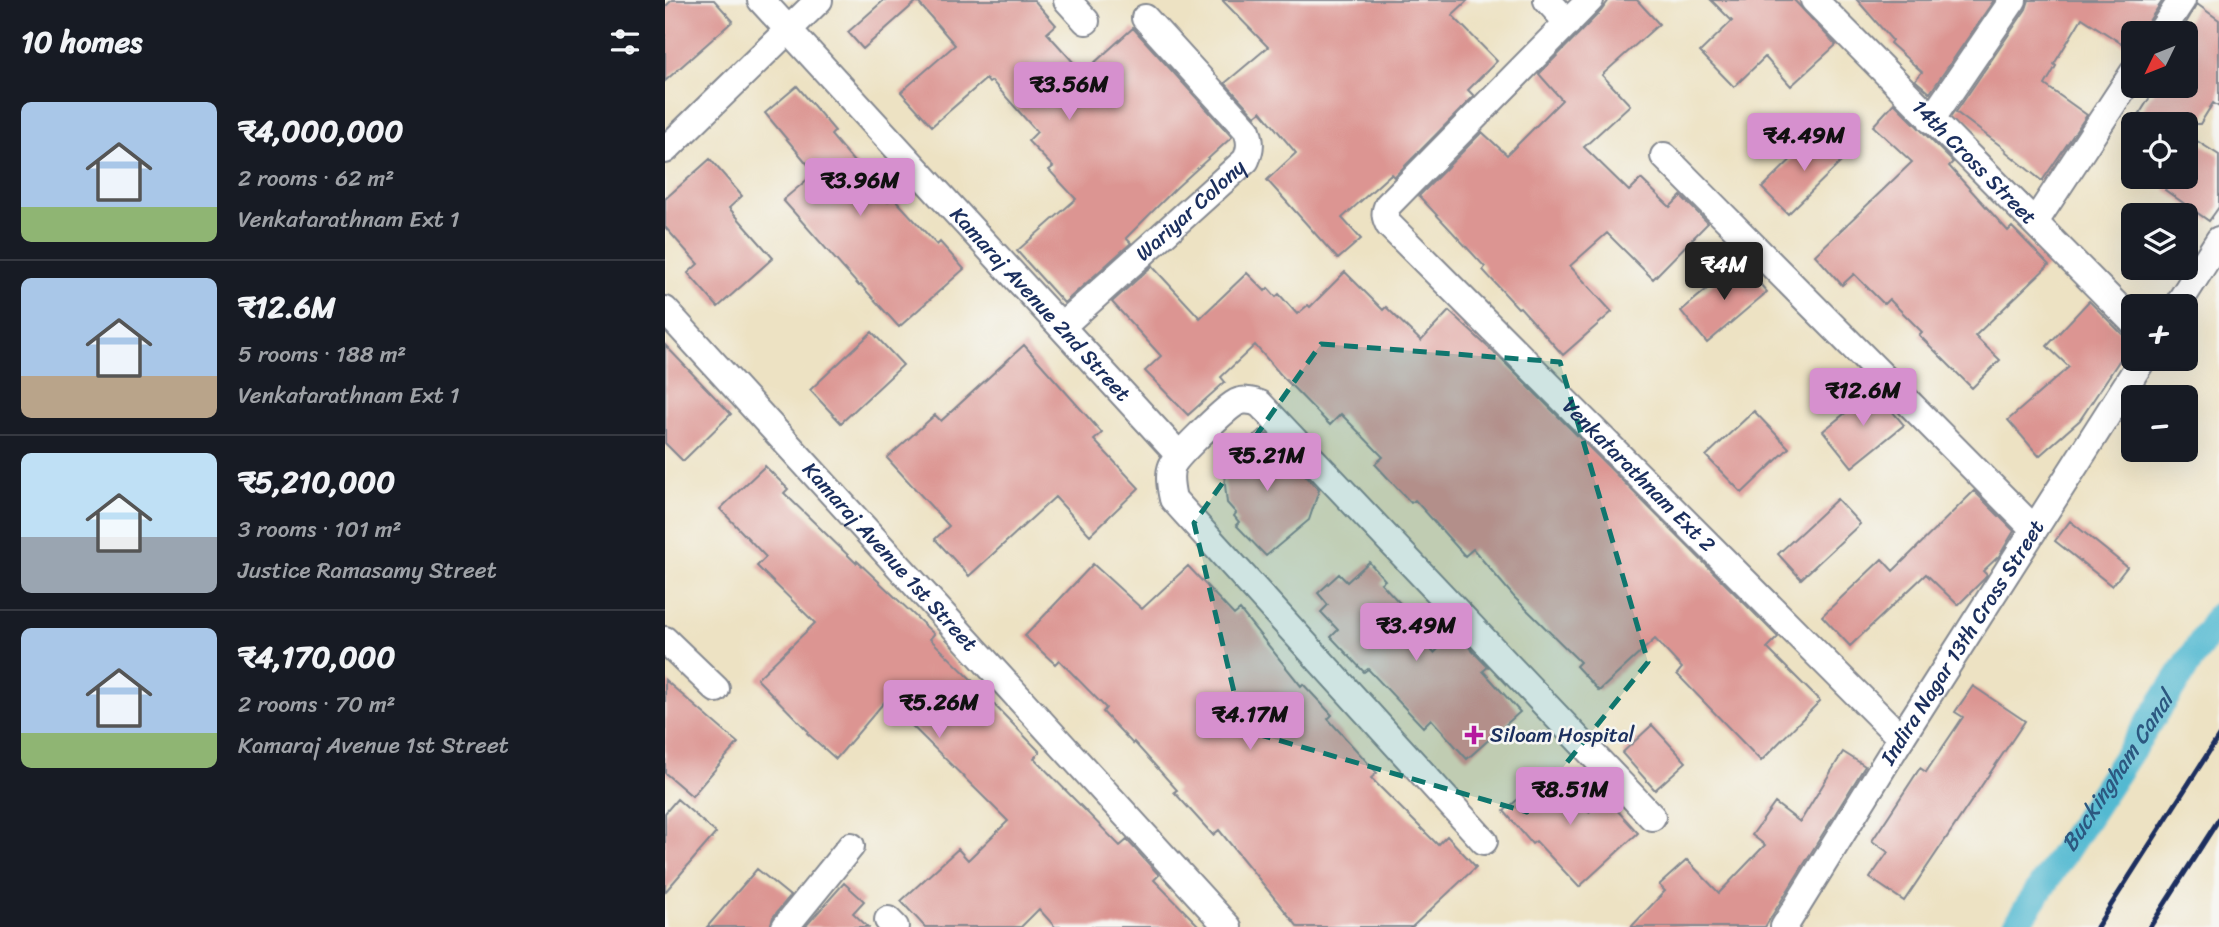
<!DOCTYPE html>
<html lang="en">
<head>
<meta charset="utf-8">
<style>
  body { margin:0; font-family:Sriracha,sans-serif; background:#242831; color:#f1f3f6; height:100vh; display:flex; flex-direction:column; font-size:26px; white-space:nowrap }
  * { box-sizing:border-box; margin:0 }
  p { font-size:23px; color:#9ea1a6 }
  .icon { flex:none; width:38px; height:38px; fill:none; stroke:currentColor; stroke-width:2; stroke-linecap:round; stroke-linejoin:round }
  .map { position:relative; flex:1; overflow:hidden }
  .side { display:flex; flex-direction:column; background:#171b24; width:665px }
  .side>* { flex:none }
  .needle { width:46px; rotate:227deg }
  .tools { position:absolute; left:1456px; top:21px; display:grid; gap:14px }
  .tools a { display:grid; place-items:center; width:77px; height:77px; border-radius:10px; background:#171b24; box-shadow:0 7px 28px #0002; font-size:35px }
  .price { position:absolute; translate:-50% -60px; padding:0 16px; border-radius:7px; background:#d690ce; color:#111; font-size:23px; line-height:46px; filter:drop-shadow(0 2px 4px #0008) }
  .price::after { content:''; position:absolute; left:50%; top:42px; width:21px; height:16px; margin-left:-10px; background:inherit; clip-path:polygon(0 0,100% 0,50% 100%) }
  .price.selected { background:#222; color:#fff }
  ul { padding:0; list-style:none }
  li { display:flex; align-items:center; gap:21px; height:175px; padding:0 21px }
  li+li { border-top:2px solid #363941 }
  li span { display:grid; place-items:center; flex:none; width:196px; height:140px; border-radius:10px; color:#555 }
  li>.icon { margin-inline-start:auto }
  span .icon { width:84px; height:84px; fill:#fffc; stroke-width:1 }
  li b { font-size:30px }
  h2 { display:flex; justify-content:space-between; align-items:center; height:84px; padding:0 21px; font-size:30px }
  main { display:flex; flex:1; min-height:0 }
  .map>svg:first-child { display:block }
</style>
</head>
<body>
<main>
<section class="side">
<h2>10 homes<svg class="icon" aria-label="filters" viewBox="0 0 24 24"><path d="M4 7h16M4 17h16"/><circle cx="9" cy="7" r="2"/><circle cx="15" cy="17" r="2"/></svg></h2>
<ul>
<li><span style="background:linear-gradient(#a9c7e8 75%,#8fb573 0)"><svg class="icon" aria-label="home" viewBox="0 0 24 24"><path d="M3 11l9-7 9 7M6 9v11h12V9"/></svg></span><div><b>₹4,000,000</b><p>2 rooms · 62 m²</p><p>Venkatarathnam Ext 1</p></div></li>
<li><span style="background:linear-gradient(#a9c7e8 70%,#b9a48a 0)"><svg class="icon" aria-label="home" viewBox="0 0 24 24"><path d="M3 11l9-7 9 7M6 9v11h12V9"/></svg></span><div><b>₹12.6M</b><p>5 rooms · 188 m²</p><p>Venkatarathnam Ext 1</p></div></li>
<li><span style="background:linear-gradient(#bfe0f5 60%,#9aa5b1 0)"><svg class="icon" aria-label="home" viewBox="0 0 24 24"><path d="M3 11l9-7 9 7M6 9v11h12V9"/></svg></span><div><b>₹5,210,000</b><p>3 rooms · 101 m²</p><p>Justice Ramasamy Street</p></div></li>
<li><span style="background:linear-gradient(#a9c7e8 75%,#8fb573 0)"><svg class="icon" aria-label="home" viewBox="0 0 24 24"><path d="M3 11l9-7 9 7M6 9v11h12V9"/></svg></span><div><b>₹4,170,000</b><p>2 rooms · 70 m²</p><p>Kamaraj Avenue 1st Street</p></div></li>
</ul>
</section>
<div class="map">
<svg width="1554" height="927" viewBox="0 0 1554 927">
  <rect width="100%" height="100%" fill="#f6f6f2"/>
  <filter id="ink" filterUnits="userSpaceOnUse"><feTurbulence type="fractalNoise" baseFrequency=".0143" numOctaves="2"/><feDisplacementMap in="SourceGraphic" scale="14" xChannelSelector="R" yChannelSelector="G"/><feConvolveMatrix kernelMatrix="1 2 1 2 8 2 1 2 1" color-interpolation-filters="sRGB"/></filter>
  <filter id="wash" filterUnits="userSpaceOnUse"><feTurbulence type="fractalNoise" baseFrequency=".00686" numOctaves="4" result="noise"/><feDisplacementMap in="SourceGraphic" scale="28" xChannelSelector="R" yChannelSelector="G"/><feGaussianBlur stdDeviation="1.57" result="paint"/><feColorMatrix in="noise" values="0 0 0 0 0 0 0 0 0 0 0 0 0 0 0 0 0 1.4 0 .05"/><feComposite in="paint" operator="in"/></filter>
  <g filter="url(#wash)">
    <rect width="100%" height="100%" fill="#ede2c3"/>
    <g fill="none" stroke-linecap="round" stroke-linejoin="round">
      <path stroke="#53b9d1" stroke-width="28" id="s1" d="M1350,927L1554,616"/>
    </g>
    <g id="blocks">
      <path fill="#dc9592" d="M7,0H49L68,21L0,81V7Z
        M219,0H369L391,25L382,33L418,73L468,28L567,137L511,188L461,238L466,243L399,303L352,251L411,199L384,170L388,167L363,141L372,132L327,81L324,83L321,79L267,126L236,92L290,45L252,1L198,49L183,32Z
        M557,0H803L787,15L832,61L803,90L809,96L729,177L726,174L677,218L696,239L673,259L602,180L631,153L596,111L590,116L560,83L603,47Z
        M944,0H972L994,24L937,75L965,105L919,147L964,191L976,179L1005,207L1016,196L1043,223L988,279L942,233L905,266L947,312L898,355L855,307L853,308L818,270L820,267L754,196L817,132L842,155L897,100L874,74L936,11Z
        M1046,0H1129L1171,45L1126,86L1100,57L1069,87L1035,52L1067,21Z
        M1192,0H1329L1265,93L1250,80L1257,72L1225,43L1227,40Z
        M1364,0H1498L1482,24L1479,33H1468V51L1417,18L1389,64L1391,66L1380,85L1422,115L1377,181L1340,151L1341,150L1291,112L1361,9Z
        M1532,4L1554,20V107L1548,103L1535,124H1468L1492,86H1521V23Z
        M132,86L170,131L166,135L223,202L228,197L272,245L275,242L299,269L234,327L196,285L194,286L118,200L150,173L100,113Z
        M1229,103L1288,162L1284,166L1343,231L1347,227L1384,265L1310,336L1335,360L1307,388L1254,335L1257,332L1224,299L1219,304L1189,274L1177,285L1150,255L1247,162L1208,126Z
        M1154,132L1180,158L1123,214L1097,188Z
        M1521,134L1554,155V207L1544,221L1500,190L1509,177H1521Z
        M45,159L77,196L64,208L108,258L53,307L23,273L33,264L0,227V199Z
        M1075,261L1102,292L1042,343L1016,311Z
        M487,266L535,318L582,273L600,291L603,288L611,297L614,294L632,314L643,305L645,307L680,272L718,310L721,307L756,341L784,311L839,362L1113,637L1102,648L1155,701L1096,761L1012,674L1017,668L990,639L934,691L911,666L915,662L850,598L808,549L800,556L750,500L746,503L710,464L718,457L676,414L665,425L616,375L590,345L556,377L560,382L523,415L480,371L496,356L447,302Z
        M1424,301L1466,343L1415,420L1374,456L1343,420L1404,367L1382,346Z
        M207,332L238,365L176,423L145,390Z
        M0,345L66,414L18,461L0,443Z
        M359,345L437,433L429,440L474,488L425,535L390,497L304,576L270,539L284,526L222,458L270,415L276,421Z
        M1209,390L1239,425L1187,467L1158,431Z
        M1089,411L1124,448L1077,493L1041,456Z
        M595,430L606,438L654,490L644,520L601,556L571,525L574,522L569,516L571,513L562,503L559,475L553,468Z
        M100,466L123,489L119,493L191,563L192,561L269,634L265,639L313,686L312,687L375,752L369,758L455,846L462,840L494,875L489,880L535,927H390L374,909L356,927H260L236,901L293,849L303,860L343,821L221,700L171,759L142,733L143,731L92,679L150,623L92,566L101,557L55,509Z
        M1309,491L1349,531L1334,556L1318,571L1322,575L1319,579L1293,605L1261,574L1185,646L1157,616L1217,559L1228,571Z
        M1172,499L1195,524L1136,579L1113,554Z
        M1405,521L1462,567L1447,586L1390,541Z
        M704,562L720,580L716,583L746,615L739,621L769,653L790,633L823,667L818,671L855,712L802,759L766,719L758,727L703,669L699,672L666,637L673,630L656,612L663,605L653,593L674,574L682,582Z
        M428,564L477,609L523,566L569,615L575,610L636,686L638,684L667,715L663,719L712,773L706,778L773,845L782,836L811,867L747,927H633L554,830L548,835L509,792L512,790L469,742L468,744L438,712L441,708L394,660L390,664L360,636Z
        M0,680L73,743L27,796L0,773Z
        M1308,686L1360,721L1239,901L1205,878L1223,852L1207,841L1255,768L1261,772L1298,717L1290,712Z
        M987,725L1021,762L990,790L957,753Z
        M1178,752L1200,766L1100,927H966L1000,891L994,885L1022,860L1054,893L1100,845L1087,835L1110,803L1135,822Z
        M889,769L924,812L940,797L973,833L914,887L871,841L867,844L839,811Z
        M12,799L51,833L0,892V813Z
        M92,869L125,896L108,917L105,927H42Z
        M179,883L199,901L188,913L203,927H140Z"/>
    </g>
  </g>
  <g filter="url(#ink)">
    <use href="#blocks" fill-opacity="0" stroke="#848890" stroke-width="2"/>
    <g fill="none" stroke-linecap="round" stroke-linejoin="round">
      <defs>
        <g id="minor">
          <path id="s2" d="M96,0L514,455"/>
          <path d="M402,0L421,21"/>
          <path d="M882,0L903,23"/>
          <path id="s3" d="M925,0L723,205C719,213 720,217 724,225L1236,738"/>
          <path id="s4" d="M1149,0L1468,322"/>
          <path d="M1495,33L1517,0"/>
          <path d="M1266,120L1348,0"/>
          <path d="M0,150L154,0"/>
          <path d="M999,156L1369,529"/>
          <path d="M1370,222L1468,73"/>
          <path d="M1512,306L1554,240"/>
          <path id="s5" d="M0,310L563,927"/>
          <path id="s6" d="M397,326L581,160C586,148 586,142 582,130L480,18"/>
          <path d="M0,640L51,689"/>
          <path d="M819,841L508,499C506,489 503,476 507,466C511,456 558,411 569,404C576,399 587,400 595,404L987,817"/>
          <path d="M223,920L230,927"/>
          <path d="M120,927L186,846"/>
          <path id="s7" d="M1119,927L1236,738L1478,359"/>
        </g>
      </defs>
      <use href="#minor" stroke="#848890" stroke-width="30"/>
      <use href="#minor" stroke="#fff" stroke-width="26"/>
      <path stroke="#1b2f5e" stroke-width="5" d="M1432,927L1554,736
        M1485,927L1554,819"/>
    </g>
  </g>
  <path fill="#0f766e" fill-opacity="0.2" stroke="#0f766e" stroke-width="5" stroke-dasharray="14 9" stroke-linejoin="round" d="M656,344L895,362L983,662L862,812L578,730L529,523Z"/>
  <path fill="#b5179e" stroke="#f6f6f2" stroke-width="2.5" d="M805.5 724.5h7v7h7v7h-7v7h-7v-7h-7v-7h7z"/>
  <g text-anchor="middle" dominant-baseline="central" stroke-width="5" stroke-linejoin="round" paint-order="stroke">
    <g font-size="21" fill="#1b2f5e" stroke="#f6f6f2">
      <text stroke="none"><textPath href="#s4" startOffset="228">14th Cross Street</textPath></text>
      <text stroke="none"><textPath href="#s6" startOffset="173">Wariyar Colony</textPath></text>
      <text stroke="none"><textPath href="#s2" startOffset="413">Kamaraj Avenue 2nd Street</textPath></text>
      <text stroke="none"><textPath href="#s3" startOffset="663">Venkatarathnam Ext 2</textPath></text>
      <text stroke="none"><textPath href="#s5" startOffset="334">Kamaraj Avenue 1st Street</textPath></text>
      <text stroke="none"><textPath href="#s7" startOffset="336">Indira Nagar 13th Cross Street</textPath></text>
    </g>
    <g font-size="21" fill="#1b2f5e" stroke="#f6f6f2" text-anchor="start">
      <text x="825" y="735">Siloam Hospital</text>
    </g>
    <g font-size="23" font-style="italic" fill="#2c5880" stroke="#f6f6f2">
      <text stroke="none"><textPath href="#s1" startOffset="186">Buckingham Canal</textPath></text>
    </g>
  </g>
</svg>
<div class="tools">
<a><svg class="needle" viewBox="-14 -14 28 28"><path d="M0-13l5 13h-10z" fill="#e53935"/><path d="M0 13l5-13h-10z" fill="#9ea1a6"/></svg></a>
<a><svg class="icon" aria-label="locate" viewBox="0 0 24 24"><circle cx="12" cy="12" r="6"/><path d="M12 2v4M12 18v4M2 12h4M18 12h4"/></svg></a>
<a><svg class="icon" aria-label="layers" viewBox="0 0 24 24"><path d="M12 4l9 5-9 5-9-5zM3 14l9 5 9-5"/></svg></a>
<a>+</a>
<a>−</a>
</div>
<b class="price" style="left:404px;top:122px">₹3.56M</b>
<b class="price" style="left:1139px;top:173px">₹4.49M</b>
<b class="price" style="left:195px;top:218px">₹3.96M</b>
<b class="price selected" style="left:1059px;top:302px">₹4M</b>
<b class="price" style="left:1198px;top:428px">₹12.6M</b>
<b class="price" style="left:602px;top:493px">₹5.21M</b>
<b class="price" style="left:751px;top:663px">₹3.49M</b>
<b class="price" style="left:274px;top:740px">₹5.26M</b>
<b class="price" style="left:585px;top:752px">₹4.17M</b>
<b class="price" style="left:905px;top:827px">₹8.51M</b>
</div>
</main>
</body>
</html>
